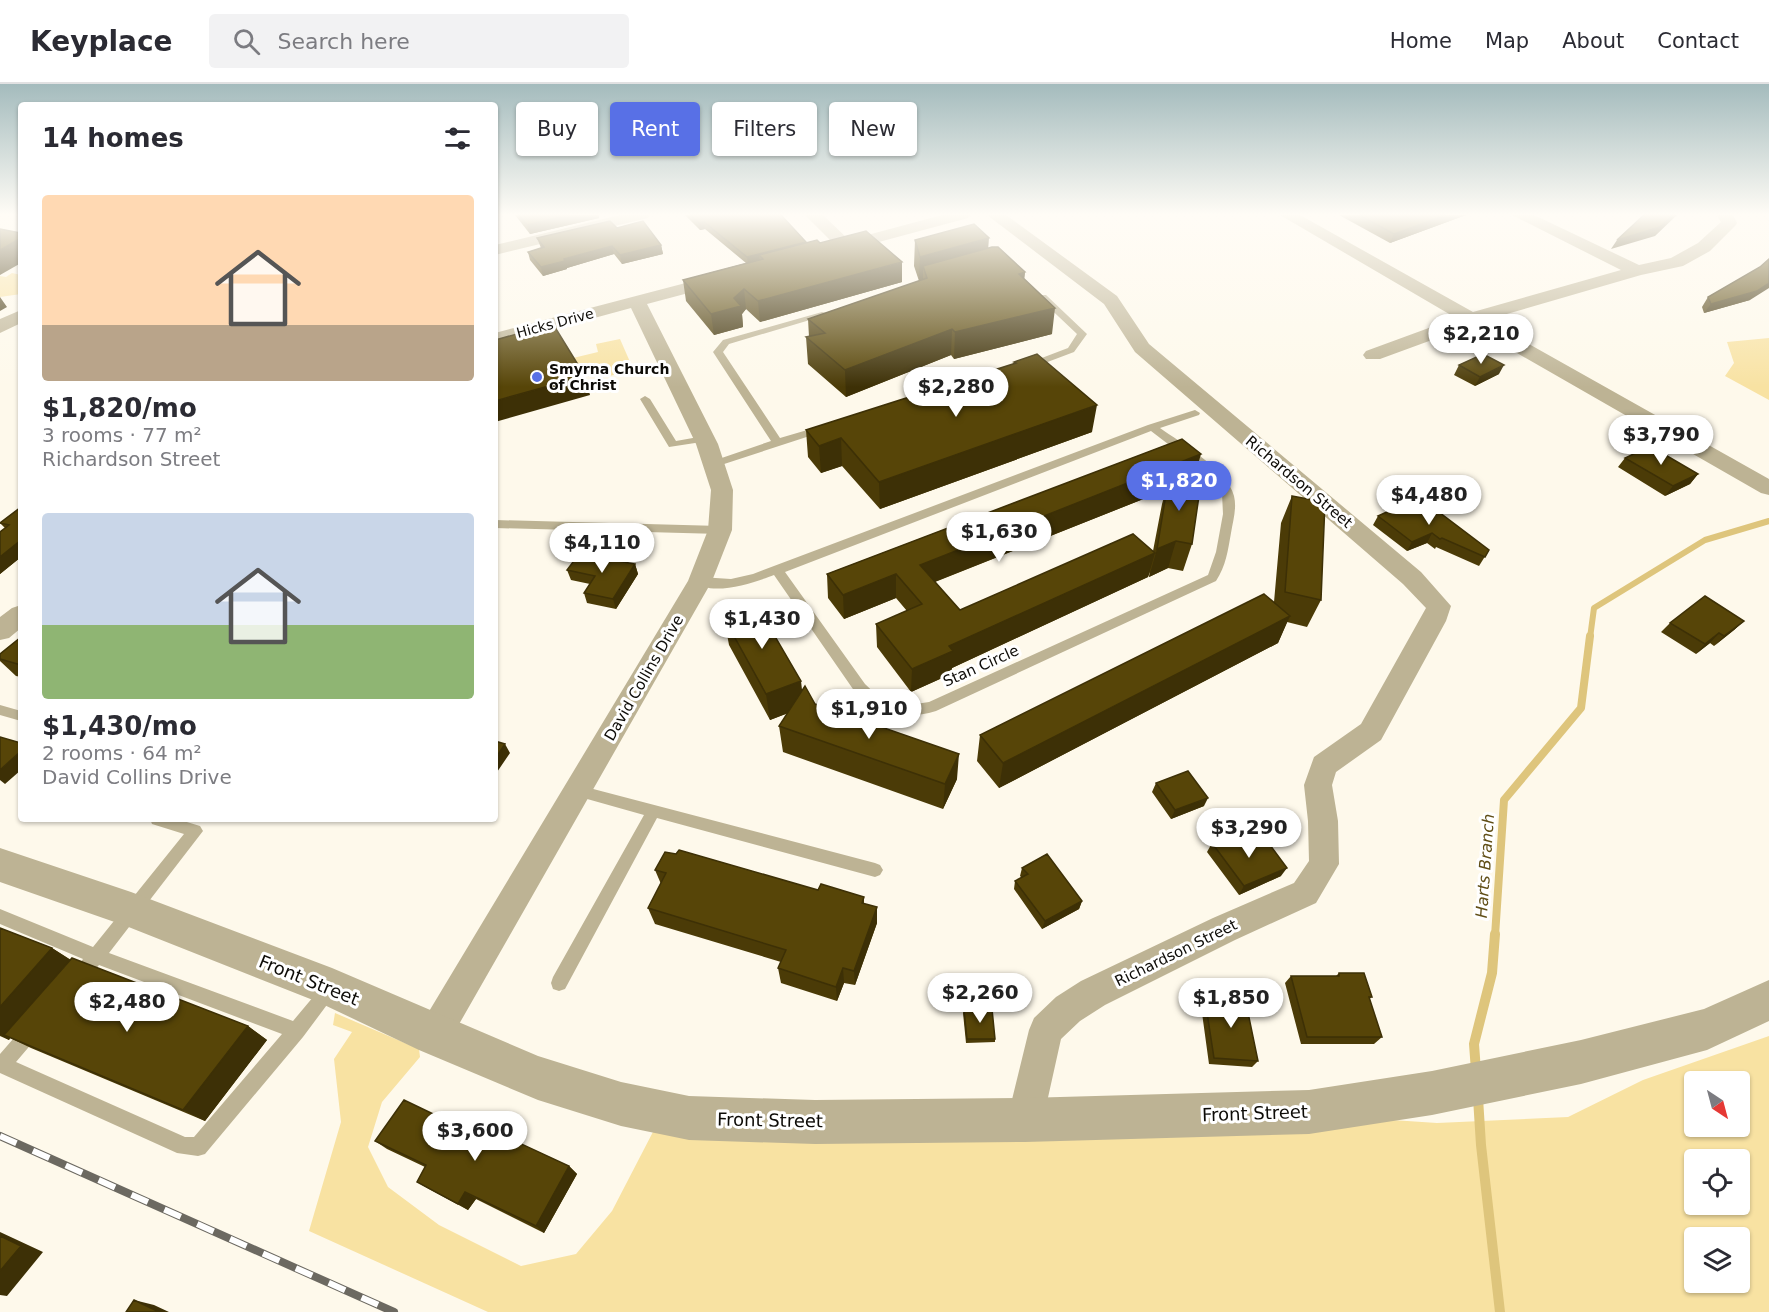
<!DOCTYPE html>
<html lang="en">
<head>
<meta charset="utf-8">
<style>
  body { margin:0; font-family:"DejaVu Sans",sans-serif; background:#f2f2f3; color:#2b2b33; height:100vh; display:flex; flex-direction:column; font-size:22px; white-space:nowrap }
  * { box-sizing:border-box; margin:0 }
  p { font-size:20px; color:#7c7c81 }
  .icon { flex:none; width:33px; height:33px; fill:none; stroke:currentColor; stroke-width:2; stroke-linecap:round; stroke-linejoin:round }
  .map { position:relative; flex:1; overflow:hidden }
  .drawer { position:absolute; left:18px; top:18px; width:480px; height:720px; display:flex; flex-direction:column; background:#fff; border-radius:6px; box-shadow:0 2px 4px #0004 }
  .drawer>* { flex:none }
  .hud { position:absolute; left:516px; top:18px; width:570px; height:54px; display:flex; gap:12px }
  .needle { width:39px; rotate:144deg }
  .controls { position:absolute; left:1684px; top:987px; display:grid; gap:12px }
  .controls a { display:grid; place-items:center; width:66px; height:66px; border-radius:6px; background:#fff; box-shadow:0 2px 4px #0004; font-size:30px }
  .price { position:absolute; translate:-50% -51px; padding:0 14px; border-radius:21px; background:#fff; color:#222; font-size:20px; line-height:39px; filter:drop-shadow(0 2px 3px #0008) }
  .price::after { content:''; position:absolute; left:50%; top:36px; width:18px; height:14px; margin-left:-9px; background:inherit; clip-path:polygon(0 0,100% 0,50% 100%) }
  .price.active { background:#5870e6; color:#fff }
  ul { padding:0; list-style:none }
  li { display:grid; align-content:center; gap:12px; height:318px; padding:0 24px }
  li span { display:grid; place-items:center; height:186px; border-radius:6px; color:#555 }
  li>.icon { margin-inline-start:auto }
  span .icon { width:108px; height:108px; fill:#fffc; stroke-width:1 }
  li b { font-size:26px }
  h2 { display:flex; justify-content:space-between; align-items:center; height:72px; padding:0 24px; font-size:26px }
  .chip { padding:0 21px; border-radius:6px; background:#fff; box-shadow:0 2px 4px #0004; font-size:21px; line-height:54px }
  .chip.active { background:#5870e6; color:#fff }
  header { display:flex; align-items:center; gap:36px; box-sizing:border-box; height:84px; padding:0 30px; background:#fff; border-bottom:2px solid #e1e1e2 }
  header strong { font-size:28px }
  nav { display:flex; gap:33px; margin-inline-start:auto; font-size:21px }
  .search { width:420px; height:54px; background:#f2f2f3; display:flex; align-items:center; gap:15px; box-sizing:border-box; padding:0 21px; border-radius:6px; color:#7c7c81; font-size:22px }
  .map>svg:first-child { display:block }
</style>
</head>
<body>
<header>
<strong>Keyplace</strong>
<div class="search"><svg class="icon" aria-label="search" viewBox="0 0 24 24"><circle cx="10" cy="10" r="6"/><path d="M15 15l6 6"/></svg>Search here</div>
<nav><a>Home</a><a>Map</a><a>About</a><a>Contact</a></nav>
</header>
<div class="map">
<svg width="1769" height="1228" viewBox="0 0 1769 1228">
  <rect width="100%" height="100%" fill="#fef9eb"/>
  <path fill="#f8e2a2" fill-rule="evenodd" d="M12,189L21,191V210L0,213V192L6,193Z
    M1769,254V316L1725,292L1734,279L1727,258Z
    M620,255L634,287L609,292L608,289L584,293L573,274L598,268L596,260Z
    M335,929L419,965L420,973L382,1018L368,1063L388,1103L439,1141L521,1182L576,1170L612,1127L655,1044L1392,1036L1437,1039L1568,1033L1643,996L1769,952V1228H488L309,1147L341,1038L334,975L352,948L333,941ZM1695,998H1740V1042H1695ZM1695,1076H1740V1120H1695ZM1695,1154H1740V1198H1695Z"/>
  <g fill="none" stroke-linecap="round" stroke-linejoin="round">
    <path stroke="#dec57c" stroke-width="6" d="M1590,554L1594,524L1705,456L1769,437"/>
    <path stroke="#dec57c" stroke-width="8" d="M1495,852L1504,716L1581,624L1590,552"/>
    <path stroke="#dec57c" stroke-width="10" d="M1476,987L1474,960L1492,889L1495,850
      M1478,1014L1481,1061L1500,1228"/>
    <path fill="#bdb394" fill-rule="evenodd" d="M1040,211H1046L1087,250L1074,268L1029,285L1026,284V280L1068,264L1077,250L1040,215Z
      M822,228L830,230L729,260L723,268L780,354L821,342L825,343V347L718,382H710V378L771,357L713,268L723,256Z
      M645,312L650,315L676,357L704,352L709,355L708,357L669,363L640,315Z
      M1195,326L1200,329L1199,331L1160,344C1181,359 1228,386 1234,412C1237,424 1233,437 1231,449C1228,466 1226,482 1216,497L936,627C904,637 879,630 855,608L774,491C756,498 710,514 694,497L700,493L731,495L753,490L1148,341ZM1151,347L1202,386L1222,410L1223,430L1216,468L1208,491L929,618C899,623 887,622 865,600L785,488Z
      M495,436L720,442L726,446L720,450L495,444Z
      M0,621L21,627V637L0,631Z
      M578,701L875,779L880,781L883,786L880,791L875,793L657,734L565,905L559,907L553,905L551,899L553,893L644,731L573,711L571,707L573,703Z
      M150,735H177L200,742L203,747L109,869L293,937L324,900L330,898L336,900L338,906L303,953L205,1070L198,1072L177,1069L0,989V970L27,939L33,936L39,939L42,945L39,951L16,978L185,1053H194L282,950L99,881L83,901L77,903L71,901L69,895L83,875L0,840V825L93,863L184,750L152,740Z"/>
    <path fill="#bdb394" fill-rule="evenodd" d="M620,131H650L648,134L495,171V161Z
      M805,131H823L849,156L942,131H970L968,134L838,169L832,168L830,164L834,160Z
      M987,131H1006L1117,212L1149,260L1421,488L1451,522L1446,537L1381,656L1336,688L1332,701L1338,737L1339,780L1316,819L1235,856L1105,921L1080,937L1061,955L1043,1036L1038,1049L1025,1054L1012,1049L1007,1036L1029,946L1034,934L1056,913L1081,897L1213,834L1294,799L1309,777L1308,737L1304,701L1314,673L1361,640L1426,524L1403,500L1135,268L1104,220Z
      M1280,131H1300L1473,228L1621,186L1512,131H1534L1639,181L1671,174L1698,159L1721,138L1717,131H1733L1737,139L1735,142L1710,167L1683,182L1641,191L1486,236L1769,395V411L1761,409L1470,242L1380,275H1366L1363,271L1366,267L1456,234Z
      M720,190L726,191L729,195L726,199L647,220L718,360L733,406L732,446L712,497L446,963L434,968L422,963L417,951L422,939L688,497L708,446L711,406L696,360L631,224L495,261V249Z
      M21,226V239L0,249V235Z
      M21,521V544L9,554L0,556V533L12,524Z"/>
    <path fill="#bdb394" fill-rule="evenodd" d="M0,764L131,808L332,884L538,972L621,998L689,1012L815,1016L1025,1014L1309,1006L1432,987L1581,956L1704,925L1769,896V937L1707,966L1581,1000L1432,1031L1309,1050L1025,1058L815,1060L689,1056L621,1042L538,1016L419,966L318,918L126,842L0,798Z"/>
    <defs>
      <path id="rail" d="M0,1052L394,1228"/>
    </defs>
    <use href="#rail" stroke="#6c6961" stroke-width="8"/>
    <use href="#rail" stroke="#fff" stroke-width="6" stroke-dasharray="18" stroke-linecap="butt"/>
  </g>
  <path fill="#4b3b07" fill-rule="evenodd" d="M515,131H599V134L530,150Z
    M685,131H781L807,159H820L902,198L760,238L746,225L742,230L743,243L714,251L686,217L683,196L746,179L705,145L700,146Z
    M1339,131H1466L1390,159Z
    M617,144L661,161L663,170L622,180L614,170L567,184V185L543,192L530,176L528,168L541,164L537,154Z
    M915,156L988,164L1025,188L1024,195L1052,250L954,275L951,271L846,313L808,280L806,253H809L808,235L919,197L914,182Z
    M1708,213L1750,216L1704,229L1702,223Z
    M1014,278L1092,348L880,425L842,382L821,389L808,373L806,346L1014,280Z
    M1459,281L1499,290L1475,302L1454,291Z
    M1182,355L1194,394L1190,396L1192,460L1183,487L1168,484L1149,493L1150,488L1148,493L952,584L951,590L911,608L877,563L876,540L907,527L896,514L844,535L828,514L827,490ZM1166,406L1162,420L1153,467L960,526L935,498Z
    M1625,374L1698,390L1690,400L1665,412L1618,383Z
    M1292,412L1321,516L1307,543L1287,538L1278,559L999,704L977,677L980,651L1274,518L1281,439Z
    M1414,420L1489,466L1479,482L1436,463L1435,465L1427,459L1407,467L1373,441L1378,432Z
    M21,423V473L0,490V448L5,444L0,439Z
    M635,480L638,490L616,525L587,519L584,509L590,500L571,496L567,486Z
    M724,534L802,606L815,620L957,695L943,725L783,668L779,642L788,629L770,636L729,561Z
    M1744,537L1734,546L1714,562L1710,559L1696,570L1661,548L1670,539Z
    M21,553V593L16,592L0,577V570Z
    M1156,699L1204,722L1171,735L1152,708Z
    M1212,759L1281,792L1239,811L1207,768Z
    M1022,784L1082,817L1079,825L1042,845L1014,805L1015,797L1022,794L1020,792Z
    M655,786L864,813V820L877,823V839L855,901L844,899L837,917L781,899L778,884L781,878L655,840L648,824L661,800Z
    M0,844L52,864L71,876L248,942L267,956L205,1037L31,964L10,954L9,956L0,952Z
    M1339,889L1372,913L1369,915L1382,953L1374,960H1301L1285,899L1291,892H1336Z
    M1209,912L1258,977L1252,983L1209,980L1202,929L1205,924L1204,919Z
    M964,926L995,955V958L966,959L963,929Z
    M454,1040L569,1082L577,1090L544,1149L476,1115L468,1126L429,1105L417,1098L425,1083L387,1065L375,1057Z"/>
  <path fill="#3d3006" d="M569,131H599V134L530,150L527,141Z
    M1446,131H1466L1390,159L1394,150Z
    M1673,131H1677L1655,152L1611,165L1617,156Z
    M704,138L705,145L700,146L699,139Z
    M21,154V179L0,191V166Z
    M989,154L987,180L927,194L923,182V198H919L920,173Z
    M806,158L807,165L759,171L760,177L748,180L747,173Z
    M661,161L663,170L622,180L620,171Z
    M612,162L614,170L567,184V185L543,192L541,183L564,175Z
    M902,178V198L760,238L758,217Z
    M1025,188L1022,214L1019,190Z
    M1769,199V204L1750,216L1704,229L1711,220Z
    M744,205L746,225L742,230L743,243L714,251L711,230L734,214Z
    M0,213L7,223L0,227Z
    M1055,224L1052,250L954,275L955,248Z
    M952,245L951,271L846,313L845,286Z
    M1504,281L1499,290L1475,302L1480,293Z
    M585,292L590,311L495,338V317Z
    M1097,321L1092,348L880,425L879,398Z
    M841,354L842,382L821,389L819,362Z
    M1201,370L1194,394L1167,405L1169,392L1166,406L919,504L920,481Z
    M1698,390L1690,400L1665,412L1673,402Z
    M1432,449L1427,459L1407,467L1412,458Z
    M21,456V473L0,490V473Z
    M1176,457L1168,484L1149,493L1157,465Z
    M1155,469L1148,493L952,584L951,590L911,608L912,585L949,562Z
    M635,480L638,490L616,525L613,515Z
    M896,490V514L844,535L843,511Z
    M1290,532L1278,559L999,704L1003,679Z
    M1744,537L1734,546L1714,562L1724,552Z
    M1719,549L1710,559L1696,570L1705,560Z
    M801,597L804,623L770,636L766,610Z
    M505,660L510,669L495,691V675Z
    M21,667V686L5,700L0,696V686Z
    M959,670L957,695L943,725L945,700Z
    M1208,714L1204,722L1171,735L1175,726Z
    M1287,784L1281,792L1239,811L1244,802Z
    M1082,817L1079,825L1042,845L1045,837Z
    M877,823V839L855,901L854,887Z
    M52,864L75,879L4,951L10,954L9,956L0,951V923Z
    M843,884L844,899L837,917L836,903Z
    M248,942L267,956L205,1037L183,1026Z
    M569,1082L577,1090L544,1149L536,1142Z
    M465,1108L476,1115L468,1126L458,1120Z
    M0,1148L43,1168L7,1212L0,1211Z
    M134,1216L154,1221L169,1228H159Z"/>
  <path fill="#574508" stroke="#3d3006" stroke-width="1.5" d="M519,131H569L527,141Z
    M691,131H781L806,158L747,173L704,138L699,139Z
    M1359,131H1446L1394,150Z
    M1644,131H1673L1660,143L1617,156Z
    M610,137L617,144L643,137L661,161L620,171L612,162L564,175L565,177L541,183L528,168L544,163L537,154Z
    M974,140L989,154L920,173L915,156Z
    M0,145L21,149V154L0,166Z
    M866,147L902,178L758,217L744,205L734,214L741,222L711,230L683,196L763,175L759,171L817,156L820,159Z
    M992,163H998L1025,188L1019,190L1055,224L955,248L952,245L845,286L806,253L825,249L808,235L927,194L923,182Z
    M1769,175V199L1757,207L1711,220L1708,213L1760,183Z
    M553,240L585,292L495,317V256Z
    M1037,270L1097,321L879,398L841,354L819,362L806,346L1016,279L1014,278Z
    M1483,270L1504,281L1480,293L1459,281Z
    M1182,355L1201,370L920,481L960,526L1133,450L1155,469L949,562L953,567L912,585L876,540L922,520L896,490L843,511L827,490Z
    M1650,362L1698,390L1673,402L1625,374Z
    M1169,392L1201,398L1192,460L1176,457L1157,465Z
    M1292,412L1325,418L1321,516L1285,508Z
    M1423,416L1489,466L1485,473L1442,454L1440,455L1432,449L1412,458L1378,432L1411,417L1414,420Z
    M21,423V456L0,473V448L9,441L0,439Z
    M579,470L635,480L613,515L584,509L595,492L567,486Z
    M1264,510L1290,532L1003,679L980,651Z
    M1705,512L1744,537L1724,552L1719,549L1705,560L1670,539Z
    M758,523L801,597L766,610L724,534Z
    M21,553V581L0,575V570Z
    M805,602L815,620L959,670L945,700L779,642Z
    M0,653L21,659V667L0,686Z
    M495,657L505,660L495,675Z
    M1188,687L1208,714L1175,726L1156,699Z
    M1240,748L1251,764L1267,757L1287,784L1244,802L1212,759Z
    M679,766L818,806L821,800L864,813L862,819L877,823L854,887L843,884L836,903L778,884L786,866L648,824L666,789L655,786L665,768L676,770Z
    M1047,770L1082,817L1045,837L1015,797L1028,790L1022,784Z
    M0,844L52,864L0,923Z
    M72,874L248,942L183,1026L4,951Z
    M1339,889H1364L1372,913H1369L1382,953H1307L1291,892H1339Z
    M1209,912L1245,914L1258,977L1214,974L1206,922H1211Z
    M992,925L995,955H967L964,926Z
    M404,1016L454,1040L459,1031L569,1082L536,1142L465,1108L458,1120L417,1098L426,1081L375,1057Z
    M0,1152L21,1162L0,1187Z
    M134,1216L159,1228H126Z"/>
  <linearGradient id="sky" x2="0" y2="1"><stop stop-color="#a4bbbd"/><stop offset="0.43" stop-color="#fffcf6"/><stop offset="1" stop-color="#fffcf6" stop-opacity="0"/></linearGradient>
  <rect width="1769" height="303" fill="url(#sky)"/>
  <circle fill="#5870e6" stroke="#fff" stroke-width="2" cx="537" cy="293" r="6"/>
  <g text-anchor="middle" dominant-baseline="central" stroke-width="6" stroke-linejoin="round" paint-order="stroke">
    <g font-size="14" fill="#0d0b07" stroke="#fff">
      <text transform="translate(555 239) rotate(-15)">Hicks Drive</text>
    </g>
    <g font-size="14" font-weight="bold" fill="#0d0b07" stroke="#fff" text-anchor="start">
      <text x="549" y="285">Smyrna Church<tspan x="549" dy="16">of Christ</tspan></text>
    </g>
    <g font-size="15" fill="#0d0b07" stroke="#fff">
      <text transform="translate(1299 398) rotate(40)">Richardson Street</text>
      <text transform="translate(981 582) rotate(-24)">Stan Circle</text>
      <text transform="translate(644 594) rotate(-60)">David Collins Drive</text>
      <text transform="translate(1176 869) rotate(-26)">Richardson Street</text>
    </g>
    <g font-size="16" font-style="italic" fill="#604e16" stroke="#fff">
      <text transform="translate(1485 782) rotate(-86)">Harts Branch</text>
    </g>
    <g font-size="18" fill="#0d0b07" stroke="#fff">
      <text transform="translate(309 896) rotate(22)">Front Street</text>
      <text transform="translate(1255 1029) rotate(-2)">Front Street</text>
      <text transform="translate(770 1036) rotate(1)">Front Street</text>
    </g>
  </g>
</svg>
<div class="controls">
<a><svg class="needle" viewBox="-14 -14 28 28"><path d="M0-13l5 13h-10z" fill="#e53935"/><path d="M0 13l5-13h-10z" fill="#7c7c81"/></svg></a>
<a><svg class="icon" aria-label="locate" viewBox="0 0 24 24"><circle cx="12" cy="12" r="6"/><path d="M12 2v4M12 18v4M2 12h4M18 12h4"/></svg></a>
<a><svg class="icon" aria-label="layers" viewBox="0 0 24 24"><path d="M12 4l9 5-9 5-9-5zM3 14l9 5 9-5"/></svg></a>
</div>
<b class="price" style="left:1481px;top:281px">$2,210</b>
<b class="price" style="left:956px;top:334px">$2,280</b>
<b class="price" style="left:1661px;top:382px">$3,790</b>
<b class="price active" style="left:1179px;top:428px">$1,820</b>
<b class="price" style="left:1429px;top:442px">$4,480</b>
<b class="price" style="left:999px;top:479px">$1,630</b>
<b class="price" style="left:602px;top:490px">$4,110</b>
<b class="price" style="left:762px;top:566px">$1,430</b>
<b class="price" style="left:869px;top:656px">$1,910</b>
<b class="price" style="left:1249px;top:775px">$3,290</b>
<b class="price" style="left:980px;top:940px">$2,260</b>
<b class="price" style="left:1231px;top:945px">$1,850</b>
<b class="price" style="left:127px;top:949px">$2,480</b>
<b class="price" style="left:475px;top:1078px">$3,600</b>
<div class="hud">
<a class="chip">Buy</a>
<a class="chip active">Rent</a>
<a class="chip">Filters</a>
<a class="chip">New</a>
</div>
<section class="drawer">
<h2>14 homes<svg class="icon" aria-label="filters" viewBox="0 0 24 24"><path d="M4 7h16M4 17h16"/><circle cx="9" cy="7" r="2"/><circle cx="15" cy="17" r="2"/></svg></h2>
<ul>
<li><span style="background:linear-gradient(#ffd9b3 70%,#b9a48a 0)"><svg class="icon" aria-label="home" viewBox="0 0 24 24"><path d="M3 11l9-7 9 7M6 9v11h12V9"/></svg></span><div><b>$1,820/mo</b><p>3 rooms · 77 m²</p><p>Richardson Street</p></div></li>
<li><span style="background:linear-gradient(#c9d6e8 60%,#8fb573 0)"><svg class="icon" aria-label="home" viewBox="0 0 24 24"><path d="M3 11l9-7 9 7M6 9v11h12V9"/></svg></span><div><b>$1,430/mo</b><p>2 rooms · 64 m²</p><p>David Collins Drive</p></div></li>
</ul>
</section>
</div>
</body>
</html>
